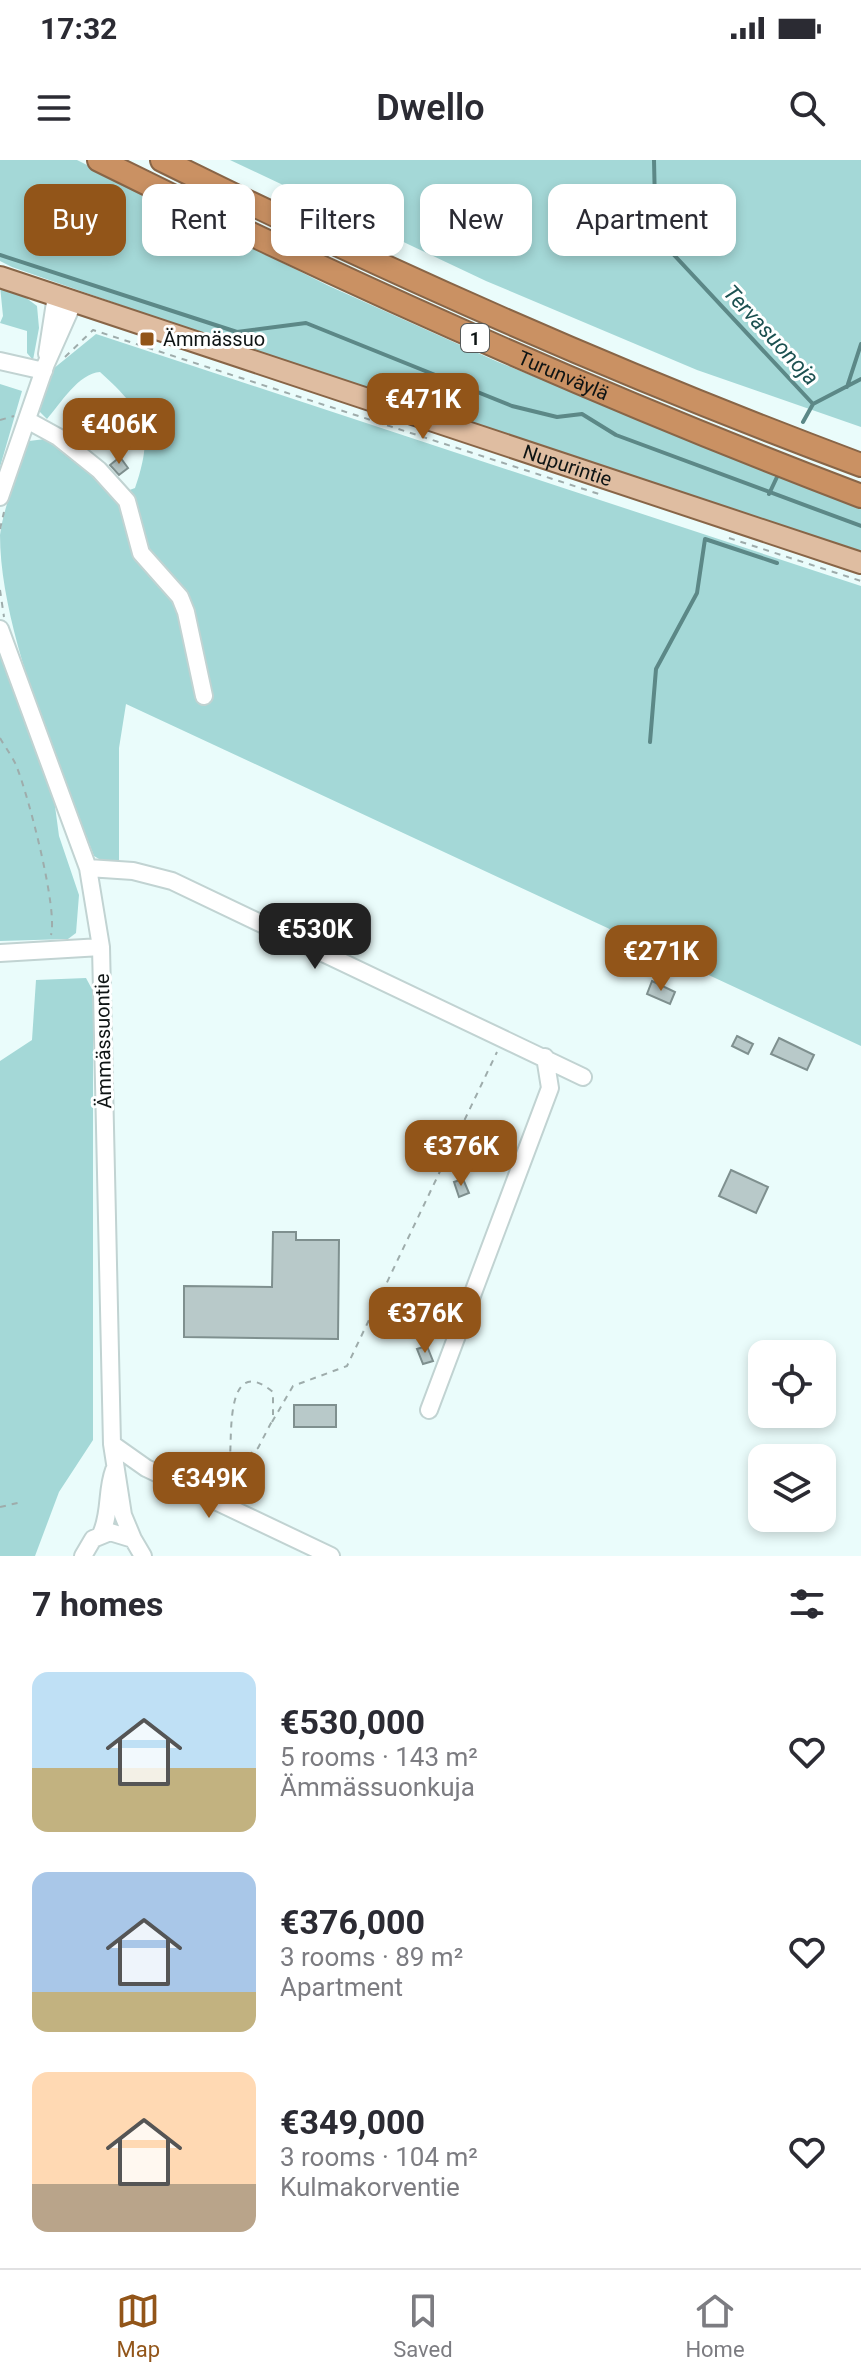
<!DOCTYPE html>
<html lang="en">
<head>
<meta charset="utf-8">
<style>
  body { margin:0; font-family:Roboto,sans-serif; background:#f2f2f3; color:#2b2b33; height:100vh; display:flex; flex-direction:column; font-size:30px; white-space:nowrap }
  * { box-sizing:border-box; margin:0 }
  p { font-size:26px; color:#7c7c81 }
  .icon { flex:none; width:44px; height:44px; fill:none; stroke:currentColor; stroke-width:2; stroke-linecap:round; stroke-linejoin:round }
  .map { position:relative; height:1396px; overflow:hidden }
  .drawer { display:flex; flex-direction:column; background:#fff; flex:1 }
  .drawer>* { flex:none }
  .hud { position:absolute; left:24px; top:24px; width:814px; height:72px; display:flex; gap:16px }
  .controls { position:absolute; left:748px; top:1180px; display:grid; gap:16px }
  .controls a { display:grid; place-items:center; width:88px; height:88px; border-radius:16px; background:#fff; box-shadow:0 4px 12px #0003; font-size:40px }
  .price { position:absolute; translate:-50% -68px; padding:0 18px; border-radius:16px; background:#925519; color:#fff; font-size:26px; line-height:52px; filter:drop-shadow(0 2px 4px #0008) }
  .price::after { content:''; position:absolute; left:50%; top:48px; width:24px; height:18px; margin-left:-12px; background:inherit; clip-path:polygon(0 0,100% 0,50% 100%) }
  .price.active { background:#222; color:#fff }
  ul { padding:0; list-style:none }
  li { display:flex; align-items:center; gap:24px; height:200px; padding:0 32px }
  li span { display:grid; place-items:center; flex:none; width:224px; height:160px; border-radius:16px; color:#555 }
  li>.icon { margin-inline-start:auto }
  span .icon { width:96px; height:96px; fill:#fffc; stroke-width:1 }
  li b { font-size:34px }
  h2 { display:flex; justify-content:space-between; align-items:center; height:96px; padding:0 32px; font-size:34px }
  .pill { padding:0 28px; border-radius:16px; background:#fff; box-shadow:0 4px 12px #0003; font-size:28px; line-height:72px }
  .pill.active { background:#925519; color:#fff }
  .status { display:flex; justify-content:space-between; align-items:center; height:56px; padding:0 40px; background:#fff; direction:ltr }
  .status svg { height:22px; fill:currentColor }
  header { display:flex; justify-content:space-between; align-items:center; height:104px; padding:0 32px; background:#fff; font-size:36px; font-weight:600 }
  .dock { display:flex; justify-content:space-around; align-items:center; height:112px; border-top:2px solid #e1e1e2; background:#fff; font-size:22px; color:#7c7c81 }
  .dock a { display:grid; justify-items:center; gap:4px }
  .dock .active { color:#925519 }
  .map>svg:first-child { display:block }
</style>
</head>
<body>
<div class="status"><b>17:32</b><svg viewBox="0 0 49 12"><path d="M0 12V9h3v3zM5 12V6h3v6zM10 12V3h3v9zM15 12V0h3v12zM26 1h20v11H26zM47 4h2v5h-2z"/></svg></div>
<header><svg class="icon" aria-label="menu" viewBox="0 0 24 24"><path d="M4 6h16M4 12h16M4 18h16"/></svg>Dwello<svg class="icon" aria-label="search" viewBox="0 0 24 24"><circle cx="10" cy="10" r="6"/><path d="M15 15l6 6"/></svg></header>
<div class="map">
<svg width="861" height="1396" viewBox="0 0 861 1396">
  <rect width="100%" height="100%" fill="#eafcfb"/>
  <path fill="#a4d8d7" d="M0,0H77L329,126L498,202L861,347V394L318,214L12,107L0,101Z
    M230,0H861V267L697,210L486,121Z
    M0,126L17,131L37,146L39,168L33,200L27,193V171L0,163L3,156Z
    M96,174L861,426V886L126,544L119,588V702H104L94,696C59,606 0,471 0,375C4,344 19,311 29,281L45,279L124,332L135,328C155,270 144,252 100,212C79,213 60,244 47,259L38,250L53,209Z
    M0,224L22,231L0,307Z
    M0,495L53,631L59,676L79,735L76,773L68,779L0,781Z
    M86,818L93,831V1280L59,1332L35,1396H0V901L32,880L36,820Z"/>
  <g fill="none" stroke-linecap="round" stroke-linejoin="round">
    <path stroke="#5c8887" stroke-width="4" d="M654,0L655,45L674,95L813,244
      M0,95L237,172L306,163L512,246L557,257L582,254L616,275L861,366
      M847,227L861,184
      M813,244L861,219
      M803,262L813,244
      M769,334L777,317
      M650,582L656,509L697,433L705,379L777,403"/>
  </g>
  <path fill="#b8c9c9" stroke="#7f908f" stroke-width="2" d="M120,297L128,308L119,315L110,305Z
    M652,821L675,832L670,844L647,834Z
    M737,876L753,884L748,894L732,886Z
    M779,878L814,895L807,910L771,894Z
    M731,1010L768,1027L756,1053L719,1036Z
    M463,1019L469,1033L459,1037L454,1022Z
    M273,1072H296V1080H339L338,1179L184,1177V1126L272,1127Z
    M427,1186L433,1201L423,1204L417,1189Z
    M294,1245H336V1267H294Z"/>
  <g fill="none" stroke-linecap="round" stroke-linejoin="round">
    <defs>
      <path id="minor" d="M47,194L56,136
        M0,201L44,211
        M27,260L58,277L99,310L127,341L141,393L180,437L186,452L204,536
        M0,337L46,204L74,141
        M0,469L88,708L101,787L112,1284L123,1355L133,1379
        M88,708L133,711L172,721L583,917
        M0,793L101,787
        M429,1250L550,928L545,897
        M112,1284L146,1308L331,1396
        M101,1374C111,1353 106,1331 114,1310
        M83,1396L93,1379L110,1372L133,1379L143,1396"/>
      <g id="major">
        <path id="s1" d="M0,117L861,403"/>
      </g>
      <g id="highway">
        <path id="s2" d="M99,0C348,124 601,237 861,336"/>
        <path d="M162,0C390,113 622,216 861,305"/>
      </g>
    </defs>
    <use href="#minor" stroke="#c1d3d2" stroke-width="20"/>
    <use href="#major" stroke="#886547" stroke-width="24"/>
    <use href="#highway" stroke="#886547" stroke-width="26"/>
    <path stroke="#9eacab" stroke-width="2" stroke-dasharray="6 6" stroke-linecap="butt" d="M65,197L93,170L602,335
      M0,260L14,256
      M0,369L4,352
      M729,378L861,421
      M0,430L4,457
      M0,578C5,587 12,596 16,605C28,634 58,748 51,775
      M272,1262L293,1226L347,1206L497,892
      M228,1310L258,1288L272,1261
      M221,1326C226,1316 229,1307 230,1296C232,1274 226,1193 273,1232V1255
      M0,1347L22,1342"/>
    <use href="#minor" stroke="#fff" stroke-width="16"/>
    <use href="#major" stroke="#dfbda1" stroke-width="20"/>
    <use href="#highway" stroke="#ca9163" stroke-width="22"/>
  </g>
  <rect fill="#925519" stroke="#fff" stroke-width="3" x="139" y="171" width="16" height="16" rx="4"/>
  <g text-anchor="middle" dominant-baseline="central" stroke-width="6" stroke-linejoin="round" paint-order="stroke">
    <rect fill="#fff" stroke="#565a5a" stroke-width="2" x="461" y="164" width="28" height="28" rx="6"/>
    <g font-size="18" font-weight="bold" fill="#0e1414">
      <text x="475" y="178">1</text>
    </g>
    <g font-size="20" fill="#0e1414" stroke="#fff" text-anchor="start">
      <text x="163" y="179">Ämmässuo</text>
    </g>
    <g font-size="20" fill="#0e1414" stroke="#fff">
      <text stroke="none"><textPath href="#s2" startOffset="512">Turunväylä</textPath></text>
      <text stroke="none"><textPath href="#s1" startOffset="598">Nupurintie</textPath></text>
      <text transform="translate(103 881) rotate(-91)">Ämmässuontie</text>
    </g>
    <g font-size="22" font-style="italic" fill="#1b5050" stroke="#fff">
      <text transform="translate(771 175) rotate(47)">Tervasuonoja</text>
    </g>
  </g>
</svg>
<div class="controls">
<a><svg class="icon" aria-label="locate" viewBox="0 0 24 24"><circle cx="12" cy="12" r="6"/><path d="M12 2v4M12 18v4M2 12h4M18 12h4"/></svg></a>
<a><svg class="icon" aria-label="layers" viewBox="0 0 24 24"><path d="M12 4l9 5-9 5-9-5zM3 14l9 5 9-5"/></svg></a>
</div>
<b class="price" style="left:423px;top:281px">€471K</b>
<b class="price" style="left:119px;top:306px">€406K</b>
<b class="price active" style="left:315px;top:811px">€530K</b>
<b class="price" style="left:661px;top:833px">€271K</b>
<b class="price" style="left:461px;top:1028px">€376K</b>
<b class="price" style="left:425px;top:1195px">€376K</b>
<b class="price" style="left:209px;top:1360px">€349K</b>
<div class="hud">
<a class="pill active">Buy</a>
<a class="pill">Rent</a>
<a class="pill">Filters</a>
<a class="pill">New</a>
<a class="pill">Apartment</a>
</div>
</div>
<section class="drawer">
<h2>7 homes<svg class="icon" aria-label="filters" viewBox="0 0 24 24"><path d="M4 7h16M4 17h16"/><circle cx="9" cy="7" r="2"/><circle cx="15" cy="17" r="2"/></svg></h2>
<ul>
<li><span style="background:linear-gradient(#bfe0f5 60%,#c2b280 0)"><svg class="icon" aria-label="home" viewBox="0 0 24 24"><path d="M3 11l9-7 9 7M6 9v11h12V9"/></svg></span><div><b>€530,000</b><p>5 rooms · 143 m²</p><p>Ämmässuonkuja</p></div><svg class="icon" aria-label="heart" viewBox="0 0 24 24"><path d="M12 20l-8-8c-3-5 5-10 8-4 3-6 11-1 8 4z"/></svg></li>
<li><span style="background:linear-gradient(#a9c7e8 75%,#c2b280 0)"><svg class="icon" aria-label="home" viewBox="0 0 24 24"><path d="M3 11l9-7 9 7M6 9v11h12V9"/></svg></span><div><b>€376,000</b><p>3 rooms · 89 m²</p><p>Apartment</p></div><svg class="icon" aria-label="heart" viewBox="0 0 24 24"><path d="M12 20l-8-8c-3-5 5-10 8-4 3-6 11-1 8 4z"/></svg></li>
<li><span style="background:linear-gradient(#ffd9b3 70%,#b9a48a 0)"><svg class="icon" aria-label="home" viewBox="0 0 24 24"><path d="M3 11l9-7 9 7M6 9v11h12V9"/></svg></span><div><b>€349,000</b><p>3 rooms · 104 m²</p><p>Kulmakorventie</p></div><svg class="icon" aria-label="heart" viewBox="0 0 24 24"><path d="M12 20l-8-8c-3-5 5-10 8-4 3-6 11-1 8 4z"/></svg></li>
</ul>
</section>
<nav class="dock">
<a class="active"><svg class="icon" aria-label="map" viewBox="0 0 24 24"><path d="M3 6l6-2 6 2 6-2v14l-6 2-6-2-6 2zM9 4v14M15 6v14"/></svg>Map</a>
<a><svg class="icon" aria-label="saved" viewBox="0 0 24 24"><path d="M7 4h10v16l-5-4-5 4z"/></svg>Saved</a>
<a><svg class="icon" aria-label="home" viewBox="0 0 24 24"><path d="M3 11l9-7 9 7M6 9v11h12V9"/></svg>Home</a>
</nav>
</body>
</html>
